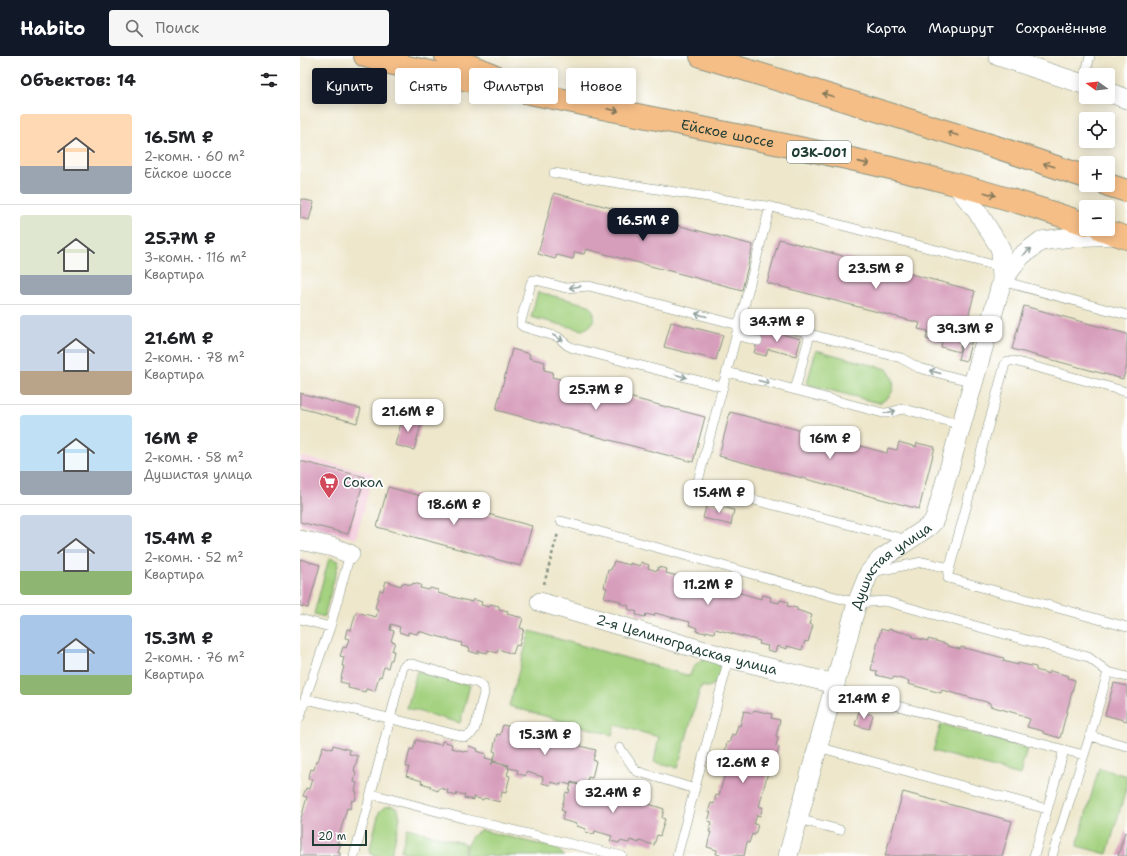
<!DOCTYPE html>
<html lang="ru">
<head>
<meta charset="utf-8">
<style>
  body { margin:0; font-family:"Shantell Sans",sans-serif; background:#f6f6f6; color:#202124; height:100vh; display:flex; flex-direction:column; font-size:15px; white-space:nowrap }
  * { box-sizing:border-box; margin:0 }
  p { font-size:13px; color:#757577 }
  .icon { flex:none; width:22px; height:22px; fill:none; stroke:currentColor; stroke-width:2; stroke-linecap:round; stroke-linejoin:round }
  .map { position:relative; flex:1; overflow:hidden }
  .details { display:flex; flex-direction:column; background:#fff; width:300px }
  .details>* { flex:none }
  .top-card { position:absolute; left:12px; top:12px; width:380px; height:36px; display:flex; gap:8px }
  .needle { width:26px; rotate:285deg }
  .buttons { position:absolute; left:779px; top:12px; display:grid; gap:8px }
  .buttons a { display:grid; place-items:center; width:36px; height:36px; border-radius:4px; background:#fff; box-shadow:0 2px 10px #0003; font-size:20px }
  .scale { position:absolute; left:12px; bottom:10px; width:55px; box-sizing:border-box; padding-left:4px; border:2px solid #1f3d34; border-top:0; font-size:11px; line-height:14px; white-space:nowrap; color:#1f3d34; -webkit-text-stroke:3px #fff; paint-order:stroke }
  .price { position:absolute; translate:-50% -34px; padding:0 9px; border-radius:8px; background:#fff; color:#222; font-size:13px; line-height:26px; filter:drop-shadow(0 1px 2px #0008) }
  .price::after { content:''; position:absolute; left:50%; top:24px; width:12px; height:9px; margin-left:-6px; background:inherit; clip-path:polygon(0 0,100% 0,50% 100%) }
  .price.selected { background:#111827; color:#fff }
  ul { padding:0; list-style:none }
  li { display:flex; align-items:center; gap:12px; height:100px; padding:0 20px }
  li+li { border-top:1px solid #e0e0e0 }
  li span { display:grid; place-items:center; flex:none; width:112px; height:80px; border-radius:4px; color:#555 }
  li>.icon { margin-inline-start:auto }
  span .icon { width:48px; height:48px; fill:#fffc; stroke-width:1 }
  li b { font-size:17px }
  h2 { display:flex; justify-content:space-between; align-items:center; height:48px; padding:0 20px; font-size:17px }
  .chip { padding:0 14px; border-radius:4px; background:#fff; box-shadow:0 2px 10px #0003; font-size:14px; line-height:36px }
  .chip.selected { background:#111827; color:#fff }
  header { display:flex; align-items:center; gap:24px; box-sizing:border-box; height:56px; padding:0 20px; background:#111827; color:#fff }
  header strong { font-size:19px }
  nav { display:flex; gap:22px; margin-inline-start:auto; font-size:14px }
  .search { width:280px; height:36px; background:#f6f6f6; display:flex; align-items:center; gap:10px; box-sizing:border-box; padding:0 14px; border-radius:4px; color:#757577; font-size:15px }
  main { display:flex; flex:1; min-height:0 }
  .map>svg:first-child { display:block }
</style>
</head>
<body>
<header>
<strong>Habito</strong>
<div class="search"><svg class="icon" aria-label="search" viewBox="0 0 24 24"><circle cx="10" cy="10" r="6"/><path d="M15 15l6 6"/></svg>Поиск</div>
<nav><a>Карта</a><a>Маршрут</a><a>Сохранённые</a></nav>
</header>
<main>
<section class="details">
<h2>Объектов: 14<svg class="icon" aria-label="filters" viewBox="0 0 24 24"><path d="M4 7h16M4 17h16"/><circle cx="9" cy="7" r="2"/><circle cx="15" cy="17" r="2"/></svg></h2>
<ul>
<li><span style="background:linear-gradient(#ffd9b3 65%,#9aa5b1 0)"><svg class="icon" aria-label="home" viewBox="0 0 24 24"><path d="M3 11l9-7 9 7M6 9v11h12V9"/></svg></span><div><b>16.5M ₽</b><p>2-комн. · 60 m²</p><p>Ейское шоссе</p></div></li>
<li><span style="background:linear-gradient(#dfe7d0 75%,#9aa5b1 0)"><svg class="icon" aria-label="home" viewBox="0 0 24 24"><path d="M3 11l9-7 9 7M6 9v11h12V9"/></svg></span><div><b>25.7M ₽</b><p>3-комн. · 116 m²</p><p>Квартира</p></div></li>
<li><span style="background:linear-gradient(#c9d6e8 70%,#b9a48a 0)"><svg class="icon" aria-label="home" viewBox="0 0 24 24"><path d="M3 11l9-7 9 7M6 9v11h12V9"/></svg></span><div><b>21.6M ₽</b><p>2-комн. · 78 m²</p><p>Квартира</p></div></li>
<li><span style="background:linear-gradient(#bfe0f5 70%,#9aa5b1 0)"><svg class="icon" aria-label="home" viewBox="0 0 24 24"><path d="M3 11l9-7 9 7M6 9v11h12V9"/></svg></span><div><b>16M ₽</b><p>2-комн. · 58 m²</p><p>Душистая улица</p></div></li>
<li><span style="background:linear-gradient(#c9d6e8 70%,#8fb573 0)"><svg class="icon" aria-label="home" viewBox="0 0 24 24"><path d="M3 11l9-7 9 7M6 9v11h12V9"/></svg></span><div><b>15.4M ₽</b><p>2-комн. · 52 m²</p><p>Квартира</p></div></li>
<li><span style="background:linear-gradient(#a9c7e8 75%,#8fb573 0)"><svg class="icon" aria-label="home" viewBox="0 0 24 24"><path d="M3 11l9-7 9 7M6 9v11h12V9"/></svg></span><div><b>15.3M ₽</b><p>2-комн. · 76 m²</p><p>Квартира</p></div></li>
</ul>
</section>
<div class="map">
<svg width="827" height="800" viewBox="0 0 827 800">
  <rect width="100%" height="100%" fill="#fff"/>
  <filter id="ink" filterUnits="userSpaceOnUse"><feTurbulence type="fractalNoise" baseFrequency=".025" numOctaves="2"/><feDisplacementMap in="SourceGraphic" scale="8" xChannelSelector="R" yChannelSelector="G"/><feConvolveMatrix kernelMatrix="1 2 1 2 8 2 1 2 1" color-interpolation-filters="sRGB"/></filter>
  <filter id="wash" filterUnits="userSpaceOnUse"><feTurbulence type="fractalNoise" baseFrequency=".012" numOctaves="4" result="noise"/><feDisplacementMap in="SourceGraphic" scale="16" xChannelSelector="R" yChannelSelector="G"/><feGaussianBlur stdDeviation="0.9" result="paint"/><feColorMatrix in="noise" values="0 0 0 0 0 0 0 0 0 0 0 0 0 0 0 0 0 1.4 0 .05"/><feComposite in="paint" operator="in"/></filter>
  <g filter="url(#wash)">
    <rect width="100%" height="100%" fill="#eee7cc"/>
    <path fill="#f4cfdd" d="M0,400L73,417L56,483L0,469Z"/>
    <path fill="#a4d280" stroke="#62885a" d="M238,236L289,249C298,259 295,270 282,274L231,261Z
      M516,294L587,313C598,327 595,340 579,347L507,328Z
      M29,502L39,505L24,561L14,558Z
      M230,575L390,620C392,612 396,606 404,603C408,604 413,605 416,607C426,614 418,630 407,631C405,631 403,630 401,630L378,711L354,706L359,681L315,669L312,679L209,650Z
      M117,615L170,629L160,667L107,652Z
      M641,668L727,692L720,719L633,695Z
      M799,712L827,720V730L807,798L777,790Z
      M92,750L98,753L100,762L92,796L87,800H75L71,798L70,792L79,756L84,751Z
      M107,772L166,788L163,800H121L101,795Z
      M181,774L258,793L264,800H165C168,786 168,781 181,774Z"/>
    <g id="blocks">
      <path fill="#d79ebb" d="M254,137L453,189L442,234L286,193L284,198L275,196L273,203L257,199L255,203L238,198Z
        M1,143L14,146L9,164L0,162Z
        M479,183L675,235L659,296L641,291L642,287L626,283L628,275L618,273L620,267L467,227Z
        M724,250L827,278V309L823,323L712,293Z
        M371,266L423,279L416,304L364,291Z
        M461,273L501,283L496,300L468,293L466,300L454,297Z
        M664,282L672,284L666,305L658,303Z
        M212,293L230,298L229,302L245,306L244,314L253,316L252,321L405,361L393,406L196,354Z
        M0,337L61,353L57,367L0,352Z
        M430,356L587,397L588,392L597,394L599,386L616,391L617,387L635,391L619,453L419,400Z
        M103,360L122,365L114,394L95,389Z
        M0,405L65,421L48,478L0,466Z
        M88,431L232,470L221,510L77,471Z
        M407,447L434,454L431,469L403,462Z
        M0,503L20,509L8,552L0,550Z
        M314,505L330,509V507L340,510L341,506L349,509L348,512L357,515L358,511L367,513L366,517L401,526L402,523L428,530L427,533L461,543L462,539L471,541L470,545L479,547L480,544L488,546L487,550L497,552V554L512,559L509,568L513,569L508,586L505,585L502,594L487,590V593L477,590L475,596L467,594L468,590L459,588L460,585L415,573L414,577L406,575V577L396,575L397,572L389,569L390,566L355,557L354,560L346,558L345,561L336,559L337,556L328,553L329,550L320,547V545L304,541L307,532L304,531L308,514H311Z
        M86,525L101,530L102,527L112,529L113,527L121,529L120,532L129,534L130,532L138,534V537L172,546L173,543L182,546L181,549L189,551L190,548L199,550V553L208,555L207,558L223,562L220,572L224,573L219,590L216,589L213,598L198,593L197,597L188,594L187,597L178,595V598L169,595L170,592L161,590L162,587L118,575L117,578L108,576V579L99,576L100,571L91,568L90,574L94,575L91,585L95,586L92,595H94L92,604H90L88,612L84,611L81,621L79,620L75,635L66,633L65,636L48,632L49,628L40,626L44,610H42L44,601L40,600L43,591L46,592L49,583L45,582L47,573L51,574L56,556L76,561L78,553L75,552L80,534L83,535Z
        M581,573L588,575L589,573L613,579L612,581L628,585V583L647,588V590L660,593L661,591L704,602L703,605L718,609V607L736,611V614L749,618L750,615L769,620L768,622L775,624L760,682L743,677V675L727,671L730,663L721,660L722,659L690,650V647L642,634L641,637L608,628L609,625L594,621L593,623L576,619L577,615L571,614Z
        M814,627L827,630V665L805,659Z
        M454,654L472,658L471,662L480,664L476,680L478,681L476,690L479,691L477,700L473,699L471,707L474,708L472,717L468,716L459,751H463L460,760L457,759L454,768L458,769L455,779L452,778L449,787L447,786L444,800L434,799V800H423L416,798L417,794L407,791L411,776H409L412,766L408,765L411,756H408L411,747L414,748L416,739L419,740L428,705L425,704L427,695H425L427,686L429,687L432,678L435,679L438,669L440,670L444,655L453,657Z
        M559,655L573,659L569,673L555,669Z
        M203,669L218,673L219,671L228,674L229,670L238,673L237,676L245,679L246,675L255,678L254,681L262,683L263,680L272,683L271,686L281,688L280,690L296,694L293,704L296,705L292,722L288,721L286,730L271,726L270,729L261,726V729L251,726L250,729L242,727L243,721L226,716L225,720L217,717L218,714L208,712L209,709L193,705L196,696L193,695L197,678L200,679Z
        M116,684L131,688L132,687L141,689L142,685L152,688L151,692L168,696L169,690L178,693L177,695L186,698L185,702L193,704L191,709L193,706L208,710V712L209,713L207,719L210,720L206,737L202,736L200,746L184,742L183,744L174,741V744L164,742L165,739L157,737L156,740L147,737L148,734L139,732L138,735L130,732L131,730L121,727L122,725L106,720L109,711H106L110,693L113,694Z
        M33,689L50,694L49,698L58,700L54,715L56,716L54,726L57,727L55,735L57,736L55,745L52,744L50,753L47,752L37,787H41L38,796L40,797V800H0V766L7,741L3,740L6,732L9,733L12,723H8L11,713L14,714L16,705H18L23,690L32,693Z
        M271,727L287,731V730L297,732L298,729L307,731L306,735L314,737L315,734L323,736L322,740L331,742L332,739L341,741L340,744L349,747V748L364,753L362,762L365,763L360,780L357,779L354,789L339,785V787L330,784L329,787L320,785L319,787L310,785L312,780L295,775L294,778L285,776L286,773L277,770V768L262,764L264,755L261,754L266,736L269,737Z
        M603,736L712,765L702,800H585Z
        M825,776L827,777V800H818Z"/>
    </g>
  </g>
  <g filter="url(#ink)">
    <use href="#blocks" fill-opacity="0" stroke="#869280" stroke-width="1"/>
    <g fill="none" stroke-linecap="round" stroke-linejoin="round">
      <defs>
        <path id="lane" d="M783,28L790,0
          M254,117L472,151L701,211
          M470,151L397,429L608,484
          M702,225L827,259
          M441,260L601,302L619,312L673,326
          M436,279L458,285
          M668,283L671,273L689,270
          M427,316L583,357C591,358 597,353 605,353L661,369
          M423,331L273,292L267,289L258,281L224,271L221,269V265L231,227L233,224H236L266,232L289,230L439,269
          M495,334L510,278
          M827,336L714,305H708L705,308L648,518V522L652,523L827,571
          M261,465L557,547L585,545L788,601L808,616
          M572,516L622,506L650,512
          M0,563L30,571
          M827,621L808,616L790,680L827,690
          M533,633L784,699
          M5,643C59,654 112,668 165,681L171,678L175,672L184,637L183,631L178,627L112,608H107L103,611C87,674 72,737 54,800
          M0,661L5,643L30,571L50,498
          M518,691L747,753
          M320,692L336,715L395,733
          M72,738L166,763L322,800
          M498,763L540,774
          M377,800L429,602
          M734,800L764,694
          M752,800L790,680"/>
        <g id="street">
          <path d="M698,0L786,29"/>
          <path d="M808,36L827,43"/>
          <path d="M702,225L721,200L741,185L771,181L817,179"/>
          <path d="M0,484L32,491L50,498"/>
          <path id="s1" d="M240,546L429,602L535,628"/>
          <path id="s2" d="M488,800L557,547L569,517L581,503L628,471L633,466L636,459L702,225L701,195L699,190L677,155L655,128"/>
        </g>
        <g id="primary">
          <path id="s3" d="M65,0L89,7C190,29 291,50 392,70C480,88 568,105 655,128C699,140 743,153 786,168"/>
          <path d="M146,0L193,19"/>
          <path d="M401,0L690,89L786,121"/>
          <path d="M808,129L827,135"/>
          <path d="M801,173L827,182"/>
        </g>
      </defs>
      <use href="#lane" stroke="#869280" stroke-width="10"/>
      <use href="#street" stroke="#869280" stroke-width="20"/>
      <use href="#primary" stroke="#869280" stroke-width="24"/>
      <path stroke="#869280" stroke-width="2.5" stroke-dasharray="3 3" stroke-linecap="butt" d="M244,528L258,477"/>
      <use href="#lane" stroke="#fff" stroke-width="9"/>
      <use href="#street" stroke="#fff" stroke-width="19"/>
      <use href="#primary" stroke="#f6be87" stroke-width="22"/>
    </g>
    <defs><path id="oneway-shaft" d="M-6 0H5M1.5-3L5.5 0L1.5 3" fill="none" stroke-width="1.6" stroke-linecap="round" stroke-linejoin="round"/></defs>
    <g stroke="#807759">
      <use href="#oneway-shaft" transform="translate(528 39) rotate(-163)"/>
      <use href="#oneway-shaft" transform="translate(313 54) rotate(12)"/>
      <use href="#oneway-shaft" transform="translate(653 78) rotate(-163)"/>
      <use href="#oneway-shaft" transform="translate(564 107) rotate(13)"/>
      <use href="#oneway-shaft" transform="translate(749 109) rotate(-162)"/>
      <use href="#oneway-shaft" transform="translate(690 138) rotate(16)"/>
    </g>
    <g stroke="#8f9e9a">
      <use href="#oneway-shaft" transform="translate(727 196) rotate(-38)"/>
      <use href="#oneway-shaft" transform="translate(275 231) rotate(171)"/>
      <use href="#oneway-shaft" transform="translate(401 259) rotate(-165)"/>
      <use href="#oneway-shaft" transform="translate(258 282) rotate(30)"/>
      <use href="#oneway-shaft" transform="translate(635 316) rotate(-165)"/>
      <use href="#oneway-shaft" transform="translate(381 320) rotate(15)"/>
      <use href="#oneway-shaft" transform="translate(464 326) rotate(15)"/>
      <use href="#oneway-shaft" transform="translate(590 356) rotate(-14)"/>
    </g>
  </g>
  <defs>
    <symbol id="supermarket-pin" viewBox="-11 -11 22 30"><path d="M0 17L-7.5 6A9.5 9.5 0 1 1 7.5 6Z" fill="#d1495b" stroke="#fff"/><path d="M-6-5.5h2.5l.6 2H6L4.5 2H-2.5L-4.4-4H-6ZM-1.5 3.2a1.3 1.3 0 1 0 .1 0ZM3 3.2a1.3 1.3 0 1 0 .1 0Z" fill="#fff"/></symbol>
  </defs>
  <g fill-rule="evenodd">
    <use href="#supermarket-pin" x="18" y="415" width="22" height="30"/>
  </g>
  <g text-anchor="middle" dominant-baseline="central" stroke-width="3.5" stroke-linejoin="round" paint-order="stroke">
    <rect fill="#fff" stroke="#627771" stroke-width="1" x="487" y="85" width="64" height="22" rx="3"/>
    <g font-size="13" font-weight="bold" fill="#1f3d34">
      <text x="519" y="96">03К-001</text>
    </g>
    <g font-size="14" fill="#1f3d34" stroke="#fff">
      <text stroke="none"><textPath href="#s3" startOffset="371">Ейское шоссе</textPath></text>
      <text stroke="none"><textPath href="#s2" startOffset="314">Душистая улица</textPath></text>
      <text stroke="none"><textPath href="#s1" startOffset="153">2-я Целиноградская улица</textPath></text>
    </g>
    <g font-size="14" fill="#1f3d34" stroke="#fff" text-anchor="start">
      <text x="43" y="426">Сокол</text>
    </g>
  </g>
</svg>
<div class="buttons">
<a><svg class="needle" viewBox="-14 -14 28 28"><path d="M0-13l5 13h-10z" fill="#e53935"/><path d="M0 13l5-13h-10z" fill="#757577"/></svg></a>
<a><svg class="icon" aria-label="locate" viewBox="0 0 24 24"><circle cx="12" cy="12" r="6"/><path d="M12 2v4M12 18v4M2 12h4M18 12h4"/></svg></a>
<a>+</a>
<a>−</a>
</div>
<div class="scale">20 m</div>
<b class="price selected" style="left:343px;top:186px">16.5M ₽</b>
<b class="price" style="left:576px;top:234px">23.5M ₽</b>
<b class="price" style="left:477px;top:287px">34.7M ₽</b>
<b class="price" style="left:665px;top:294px">39.3M ₽</b>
<b class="price" style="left:296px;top:355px">25.7M ₽</b>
<b class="price" style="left:108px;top:377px">21.6M ₽</b>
<b class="price" style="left:530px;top:404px">16M ₽</b>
<b class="price" style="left:419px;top:458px">15.4M ₽</b>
<b class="price" style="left:154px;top:470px">18.6M ₽</b>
<b class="price" style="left:408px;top:550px">11.2M ₽</b>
<b class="price" style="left:564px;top:664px">21.4M ₽</b>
<b class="price" style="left:245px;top:700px">15.3M ₽</b>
<b class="price" style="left:443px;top:728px">12.6M ₽</b>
<b class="price" style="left:313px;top:758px">32.4M ₽</b>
<div class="top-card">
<a class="chip selected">Купить</a>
<a class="chip">Снять</a>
<a class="chip">Фильтры</a>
<a class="chip">Новое</a>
</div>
</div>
</main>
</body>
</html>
